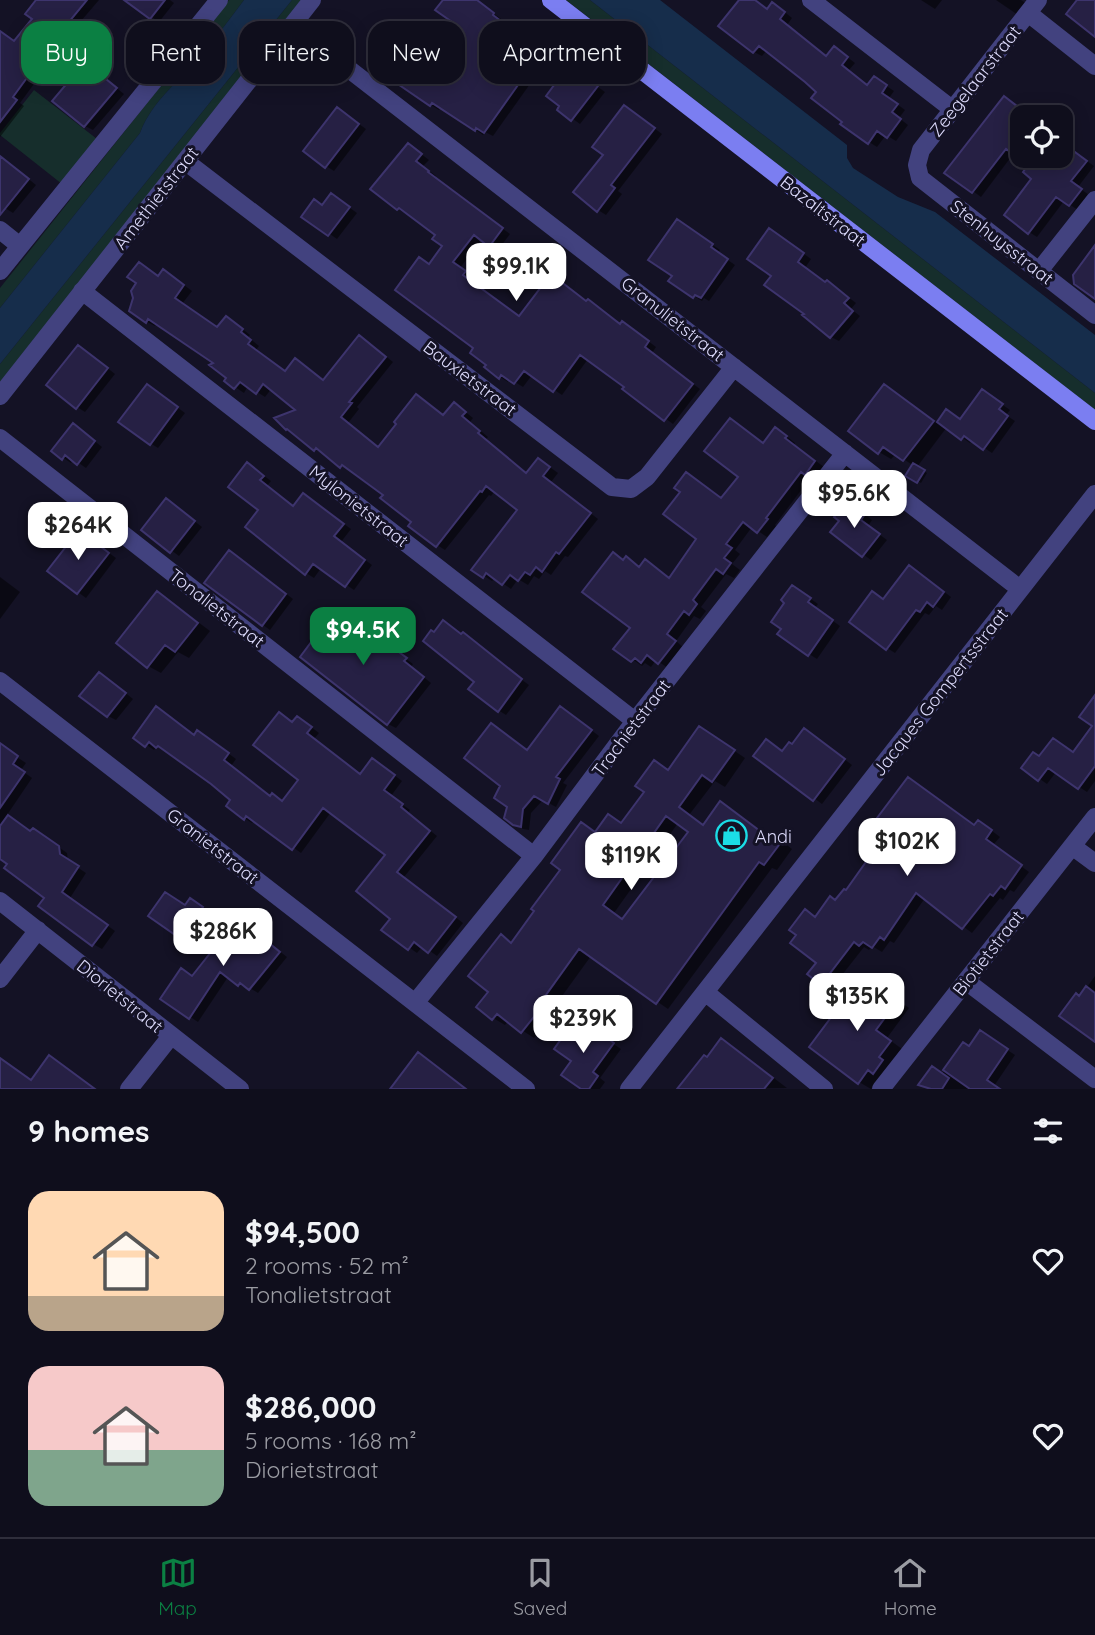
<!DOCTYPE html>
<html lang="en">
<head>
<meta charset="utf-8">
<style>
  body { margin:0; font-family:Quicksand,sans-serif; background:#181725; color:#f1f3f6; height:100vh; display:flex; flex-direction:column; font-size:26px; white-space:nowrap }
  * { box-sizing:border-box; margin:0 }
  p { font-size:23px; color:#9b9ca3 }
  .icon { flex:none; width:38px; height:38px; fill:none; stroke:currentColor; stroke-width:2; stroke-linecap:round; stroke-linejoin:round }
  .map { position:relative; height:1089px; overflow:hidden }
  .side { display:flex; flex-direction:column; background:#0f0e1c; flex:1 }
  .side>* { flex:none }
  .guide { position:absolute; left:21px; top:21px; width:700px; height:63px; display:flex; gap:14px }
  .buttons { position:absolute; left:1010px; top:105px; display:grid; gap:14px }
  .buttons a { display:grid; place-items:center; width:63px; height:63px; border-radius:14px; background:#0f0e1c; box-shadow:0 4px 18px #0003,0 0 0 2px #2f2e3b; font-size:35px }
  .price { position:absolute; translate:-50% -60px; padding:0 16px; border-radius:14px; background:#fff; color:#222; font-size:23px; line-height:46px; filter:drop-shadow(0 2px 4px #0008) }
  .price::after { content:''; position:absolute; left:50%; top:42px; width:21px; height:16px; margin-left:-10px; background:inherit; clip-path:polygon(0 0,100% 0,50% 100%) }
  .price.current { background:#0b8043; color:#fff }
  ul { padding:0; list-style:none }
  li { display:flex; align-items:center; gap:21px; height:175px; padding:0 28px }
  li span { display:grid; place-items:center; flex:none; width:196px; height:140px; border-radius:21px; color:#555 }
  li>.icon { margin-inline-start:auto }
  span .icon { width:84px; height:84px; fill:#fffc; stroke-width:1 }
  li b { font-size:30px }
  h2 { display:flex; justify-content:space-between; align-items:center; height:84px; padding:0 28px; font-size:30px }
  .chip { padding:0 24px; border-radius:21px; background:#0f0e1c; box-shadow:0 4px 18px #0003,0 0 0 2px #2f2e3b; font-size:24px; line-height:63px }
  .chip.current { background:#0b8043; color:#fff }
  .menu { display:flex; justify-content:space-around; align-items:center; height:98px; border-top:2px solid #2f2e3b; background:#0f0e1c; font-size:19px; color:#9b9ca3 }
  .menu a { display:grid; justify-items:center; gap:4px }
  .menu .current { color:#0b8043 }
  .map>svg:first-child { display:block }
</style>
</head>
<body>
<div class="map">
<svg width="1095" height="1089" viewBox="0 0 1095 1089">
  <rect width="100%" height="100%" fill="#141225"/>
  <path fill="#162e2c" d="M229,0H244C231,17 218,35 205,52C182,79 153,99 140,133L0,308V288Z
    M292,0H304L0,382V364Z
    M566,0H590L1095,393V410Z
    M34,90L97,139L62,184L0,135V133Z"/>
  <path fill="#162d4b" d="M244,0H292L0,364V308L140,133C153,99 182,79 204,52C218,35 231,17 244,0Z
    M590,0H660L847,145V158L853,168L898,197L935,212L1095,335V393Z"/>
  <path fill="#0007" fill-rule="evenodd" d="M39,0H99L75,28L83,35L64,58L56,54L20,103L24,106L0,137V39L15,43L34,18Z
    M127,0H170L174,3L159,22Z
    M445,0H476L501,19L500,21L524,39L522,42L547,60L493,136L485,132L483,135L476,130L441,106L439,110L431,105L430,56L455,22Z
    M741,0H755L768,11L781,9L792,18L787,25L827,57L842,53L855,63L849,70L869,86L882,83L894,91L889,98L905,110L899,118L908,125L896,141L886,135L877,147L869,142L843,124L844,121L819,92L767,50L762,56L754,52Z
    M921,0H942L935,9Z
    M996,0H1021L1027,4L1018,15Z
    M85,64L93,69L124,94L93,130L85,126Z
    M577,72L605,92L580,124L559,109Z
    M1013,103L1031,117H1022V156H1060V142L1094,166L1078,187L1089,195L1078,210L1064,201L1037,237L1029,232L1034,178L1031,165L1014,153L981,197L947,172Z
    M633,112L662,134L618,191L622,194L606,215L598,210L605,155Z
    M345,114L366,129L334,171L326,166Z
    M416,150L429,160L423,166L436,176L435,178L510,234L498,250L482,239L460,268L473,277L469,281L520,317L587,303L621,325L631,328L656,347L652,353L700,389L673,424L625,389L626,387L588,359L562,395L532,375L523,387L510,379L508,382L500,377L476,348L430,265L444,246L438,234L407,212L406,214L398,209Z
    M0,156L36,185L13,213L0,205Z
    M339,200L357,213L337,239L304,216Z
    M686,226L720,250L718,253L735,265L709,301L704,298L702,301L694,296Z
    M778,235L811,259L805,268L826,283L827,282L835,287L856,303L851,309L860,316L839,341L831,337L806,313Z
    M172,276L192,291L182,304L218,328L235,323L250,335L248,337L259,346L256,350L286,372L324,381L368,342L393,362L357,407L359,409L348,423L380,448L445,417L463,410L473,418L470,422L488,437L486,439L528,474L547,465L558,473L551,482L598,519L568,557L565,556L551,575L545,571L539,579L534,576L528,585L518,579L511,589L495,578L492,581L484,576L519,509L495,491L491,496L489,495L445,550L437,545L385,494L351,469L350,471L325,453L324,454L315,449L295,433L298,410L272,388L265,397L248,386L244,393L226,381L228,378L216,363L157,323L155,326L147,322L159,277Z
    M86,351L115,374L85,412L77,407Z
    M885,386L897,393L938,424L947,412L961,421L990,396L1010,410L1006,415L1015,421L992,453L972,440L970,443L947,427L917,467L927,473L921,483L907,475L914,466L896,454L891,459L879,452Z
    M155,391L185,413L158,448L150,443Z
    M731,420L765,444L785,435L795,443L794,445L824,467L815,479L811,477L775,525L776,526L767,537L752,527L735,550L740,554L732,564L740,570L734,578L726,574L701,607L706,611L700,619L694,616L676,641L684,648L668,668L656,660L651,667L645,663L642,666L616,648L632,628L613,554L640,568L670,579L699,538L696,479L723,499L740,476Z
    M81,430L102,447L86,468L73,459L71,463L53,451Z
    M255,469L271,481L267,486L294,507L304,495L351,529L341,542L372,565L354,590L321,568L314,578L306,573L260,510Z
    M174,505L202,527L179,556L144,530Z
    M856,507L872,520L868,526L887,540L871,560L832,532Z
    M87,537L116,558L86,598L49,571Z
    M238,557L293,599L270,630L263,625Z
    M918,572L951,597L942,610L936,606L929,615L925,613L895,653L887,648L884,600Z
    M0,577L20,592L0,619Z
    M801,592L818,604L815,608L840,626L817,659L809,654Z
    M158,593L170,601L210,631L189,658L178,652L161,673L148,666Z
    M353,620L413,664L411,667L431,683L396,728L388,724L335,628Z
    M462,636L529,685L506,715L498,710L476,681Z
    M107,678L133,699L116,720L108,716Z
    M1095,699V781L1087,792L1056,772L1047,784L1024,768L1040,758L1074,754L1094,726Z
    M569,713L599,736L563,783L567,785L556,807L543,800L531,813L529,830L523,829L514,824L528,751Z
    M306,723L319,733L314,739L361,775L381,765L402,781L391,796L410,810L408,813L437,836L404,877L463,923L437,956L423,946L417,953L384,930L393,918L387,854L331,812L301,853L255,820L252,823L244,818L233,800L212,783L165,751L157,746L154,750L135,737H206L236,759L231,766L271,797L283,802L301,780L293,724Z
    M711,735L745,758L725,787L715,781L689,815L704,826L721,804L769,838L771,835L783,842L792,849L777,870L772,868L668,1009L591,956L557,1003L560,1006L534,1038L508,1021L505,1025L493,1018L491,991L501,936L513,943L596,833L623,825L669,771ZM678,823L690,832L624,920L614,913Z
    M813,735L852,765L822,804L756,755L783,752Z
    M0,746L26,763L21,770L32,778L7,815L32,832L42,835L67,853L68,861L86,873L70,898L115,931L102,949L93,944L47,897L0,857Z
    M975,826L987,827L1000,837L993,845L1029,872L1014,892L1010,890L1003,900L1000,898L972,933L925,898L894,943L890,941L882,952L872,946L869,950L864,947L831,989L822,983L819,963L816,918L836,902Z
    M199,905L210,913L190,942L182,937Z
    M246,925L287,957L258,993L248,987L247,989L228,977L198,1022L163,999L193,978Z
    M1095,976V1039L1080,997Z
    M882,988L909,1008L887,1038L902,1049L871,1089L859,1082L849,1011Z
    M988,1037L1015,1055L994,1086L999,1089H930L921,1084L942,1074L963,1044L970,1048Z
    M596,1038L606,1039L621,1049L600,1078L605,1082L600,1089H584L574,1061Z
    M721,1040L737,1050L787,1088L683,1089Z"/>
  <path fill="#262044" stroke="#3d346d" stroke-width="2" fill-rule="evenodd" d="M36,0H87L68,23L76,29L56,55L48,49L13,97L17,100L0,122V31L14,41L32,19L25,14Z
    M124,0H165L150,19Z
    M443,0H477L494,13L493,15L517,33L515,36L540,54L484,133L476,128L475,131L432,103L430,106L392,80L417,46L429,55L452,22L435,10Z
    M739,0H755L767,9L772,2L785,12L780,19L826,56L834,46L848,57L842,65L867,85L874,76L887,85L882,93L898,104L892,112L901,119L887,138L877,131L868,144L840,124L842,122L811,98L816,92L805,82L759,46L753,53L718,26Z
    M1077,0H1095V37L1066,14Z
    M85,62L117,88L84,127L52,101Z
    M569,65L598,86L571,121L557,110L559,106L546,96Z
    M1004,96L1022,110V156H1060V141L1087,161L1071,181L1082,189L1069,206L1056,197L1028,234L1004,215L1031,179L1023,172L1028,165L1006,149L972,193L944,173Z
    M624,105L655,128L611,185L615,188L597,212L573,192L603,155L592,147Z
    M337,107L359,124L325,168L303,151Z
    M408,143L422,154L416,161L429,171L428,172L503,228L489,247L474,235L453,262L466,271L463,275L519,316L551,274L586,301L588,299L620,324L622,321L649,341L645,347L693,384L664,421L622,389L624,387L580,355L553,392L524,371L514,384L501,375L499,379L484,367L486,365L470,353L473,348L395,290L419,257L429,264L442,246L432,239L435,235L399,208L397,210L370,189Z
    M0,156L29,179L0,215Z
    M331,193L350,207L328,236L301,217L314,199L322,205Z
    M677,219L713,244L711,247L728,259L701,298L695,295L693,298L668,281L672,276L648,260Z
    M769,228L804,253L798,262L825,282L827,280L849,298L844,303L853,311L830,338L802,315L804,314L764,285L771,276L747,259Z
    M1095,245V299L1074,284L1073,275Z
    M139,262L158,276L163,269L184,285L175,298L217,327L226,316L243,329L241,332L251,340L248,344L285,371L295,358L323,380L359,335L386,357L349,402L352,403L341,417L378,447L396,424L394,422L416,394L443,415L454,402L466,412L462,416L480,431L478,433L526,473L538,458L550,467L543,476L591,513L559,554L556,552L542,572L536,567L530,575L525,572L518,581L510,575L502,585L486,573L483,578L471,570L517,510L486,486L482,492L480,491L436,547L408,526L411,522L380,498L383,495L342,465L340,468L316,448L314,451L287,429L286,430L274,418L295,410L263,384L256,394L240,382L234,389L224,381L226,378L209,365L213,363L148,319L146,323L129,311L133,298L131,291L136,283L127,277Z
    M78,345L108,368L76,409L46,385Z
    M147,384L178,407L150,445L118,422Z
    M884,384L934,421L903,461L883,447L878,454L848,431Z
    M982,389L1003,404L999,409L1008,416L983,450L964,436L961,440L937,422L946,409L960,419Z
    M730,418L763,443L775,427L787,436L785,438L815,461L805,475L801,472L766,518L768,519L757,533L743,522L726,544L732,548L724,558L731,563L723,574L716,569L693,600L697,604L689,615L684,611L667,634L676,641L658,664L647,655L641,663L635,658L631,662L613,649L630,628L582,592L613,552L623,560L626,556L639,567L645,559L669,578L696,539L663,514L680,492L674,488L686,472L721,498L738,477L704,451Z
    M73,423L95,441L77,465L65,455L62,460L51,451Z
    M247,462L264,476L260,480L293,506L303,493L344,524L334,536L365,560L345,587L313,564L305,575L245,527L258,510L228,487Z
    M913,463L925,470L917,483L905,476Z
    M166,498L195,521L170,553L141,530Z
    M847,501L865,514L861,520L880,534L862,557L830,532L839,521L834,517Z
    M79,530L109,553L77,594L47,571Z
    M229,550L286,594L262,626L204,583Z
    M909,565L944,592L933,607L927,602L920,612L916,610L886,650L849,622L872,591L883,599Z
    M792,585L811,598L808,602L833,620L808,656L777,634L781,629L771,622L784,603L781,600Z
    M157,591L198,623L175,652L165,645L147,668L116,643Z
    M344,613L407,658L404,661L424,677L387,725L300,657L327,621L334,626Z
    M443,620L461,634L463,632L522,679L498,712L468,689L474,682L423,641L431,630L434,632Z
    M99,672L126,693L107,717L79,696Z
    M1095,695V766L1078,789L1048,768L1038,781L1021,768L1033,752L1039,756L1053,738L1073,752L1092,726L1079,717Z
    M156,706L194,735L197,730L229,753L224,760L270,796L272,793L282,801L298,780L253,745L279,712L292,722L297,716L312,727L307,733L360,774L372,758L395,775L384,790L403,804L401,807L430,831L397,872L456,917L428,953L414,942L408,950L381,930L390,919L356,891L385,855L323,808L292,850L246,816L244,820L226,806L230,800L211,784L158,746L156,748L149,742L145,747L133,738Z
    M560,706L592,730L556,777L560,779L548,804L534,796L523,809L521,827L513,825L504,818L507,807L494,798L500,786L464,758L491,723L527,750Z
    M699,726L735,750L712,782L702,775L679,807L703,825L720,801L768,837L771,833L782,841L764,865L759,862L656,1004L579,949L546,995L549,998L521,1033L497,1014L492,1020L476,1007L488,992L468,976L501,934L511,943L534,911L531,909L560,870L551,863L581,822L595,832L608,814L621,823L644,792L635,786L654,760L668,770ZM666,816L688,832L622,919L603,905Z
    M804,728L845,759L813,801L753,756L766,739L782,751L789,742L792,744Z
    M0,743L18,756L13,764L25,772L0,808Z
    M908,777L974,825L978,820L992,830L986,839L1022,865L1005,889L1001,886L993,896L990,894L962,929L916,893L884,940L880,937L872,948L863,942L859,946L854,942L821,985L807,974L816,963L790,943L796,935L789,930L805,909L815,917L830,896L835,900L844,889L846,890L868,859L861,854L884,823L877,818Z
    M8,815L30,831L33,828L59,846L60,854L79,866L62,892L108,925L92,946L38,906L44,898L4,868L7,864L0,859V826Z
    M165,892L185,905L190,898L203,907L181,939L148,916Z
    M238,918L280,952L249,990L240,983L238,986L220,972L189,1019L160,999L181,968L192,976Z
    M870,979L898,1000L876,1030L891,1041L879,1057L883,1060L873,1074L868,1070L858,1084L809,1047L841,1004L848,1009Z
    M1086,986L1095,993V1042L1059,1016L1076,993L1079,996Z
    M574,1021L595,1036L598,1032L614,1043L593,1072L598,1076L589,1089H581L561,1075L571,1061L554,1049Z
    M980,1030L1008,1049L987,1080L1000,1089H970L943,1070L963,1042L969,1046Z
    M721,1038L773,1078L764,1089H677L704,1055L707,1057Z
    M418,1052L466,1089H390Z
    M49,1055L95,1089H0V1058L31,1080Z
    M932,1066L949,1078L942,1089H931L918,1085Z"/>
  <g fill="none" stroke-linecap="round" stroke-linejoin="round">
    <path stroke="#42427f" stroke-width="18" d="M811,0L952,109
      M1038,0L921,150L917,165L920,178L1095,315
      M1028,13L1095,66
      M292,25L1020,589
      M185,161L612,487L631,489L647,477L734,367
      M0,230L20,246
      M0,271L219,0
      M1039,271L1095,200
      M82,291L635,721
      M0,396L312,0
      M0,438L534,856
      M0,681L526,1089
      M1072,846L1095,863
      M0,901L240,1089
      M0,979L38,930
      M966,981L1095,1079
      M705,992L824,1089
      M415,1003L534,856L635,721L845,453
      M129,1089L171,1036
      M629,1089L1095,494
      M881,1089L1095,817"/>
    <path stroke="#7b7ef1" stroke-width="18" d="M551,0L1095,421"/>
  </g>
  <defs>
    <symbol id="shop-ring" viewBox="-11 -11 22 22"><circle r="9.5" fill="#141225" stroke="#1bdce6" stroke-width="1.5"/><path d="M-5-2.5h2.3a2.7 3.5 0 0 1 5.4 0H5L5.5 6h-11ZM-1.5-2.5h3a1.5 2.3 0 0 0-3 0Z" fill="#1bdce6"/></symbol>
  </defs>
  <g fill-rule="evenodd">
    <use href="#shop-ring" x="714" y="818" width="35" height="35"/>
  </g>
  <g text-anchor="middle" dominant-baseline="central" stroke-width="6" stroke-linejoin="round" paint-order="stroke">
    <g font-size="18" fill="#dcdafb" stroke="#141225">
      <text transform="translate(975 81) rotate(-52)">Zeegelaarstraat</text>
      <text transform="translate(156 198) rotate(-52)">Amethietstraat</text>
      <text transform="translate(823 211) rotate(38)">Bazaltstraat</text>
      <text transform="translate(1002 242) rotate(38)">Stenhuysstraat</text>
      <text transform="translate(673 319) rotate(38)">Granulietstraat</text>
      <text transform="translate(470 378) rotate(37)">Bauxietstraat</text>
      <text transform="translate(359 506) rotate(38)">Mylonietstraat</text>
      <text transform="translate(217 608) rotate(38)">Tonalietstraat</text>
      <text transform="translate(940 692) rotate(-52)">Jacques Gompertsstraat</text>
      <text transform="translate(631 728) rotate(-53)">Trachietstraat</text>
      <text transform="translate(213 846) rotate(38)">Granietstraat</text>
      <text transform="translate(988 953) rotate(-52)">Biotietstraat</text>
      <text transform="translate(120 996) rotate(39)">Diorietstraat</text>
    </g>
    <g font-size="18" fill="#dcdafb" stroke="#141225" text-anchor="start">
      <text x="755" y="836">Andi</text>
    </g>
  </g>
</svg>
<div class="buttons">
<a><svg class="icon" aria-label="locate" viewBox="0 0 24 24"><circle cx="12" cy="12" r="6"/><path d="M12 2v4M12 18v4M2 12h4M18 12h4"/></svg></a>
</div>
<b class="price" style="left:516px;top:303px">$99.1K</b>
<b class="price" style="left:854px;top:530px">$95.6K</b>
<b class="price" style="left:78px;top:562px">$264K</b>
<b class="price current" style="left:363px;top:667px">$94.5K</b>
<b class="price" style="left:907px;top:878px">$102K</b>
<b class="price" style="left:631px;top:892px">$119K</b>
<b class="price" style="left:223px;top:968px">$286K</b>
<b class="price" style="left:857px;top:1033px">$135K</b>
<b class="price" style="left:583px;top:1055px">$239K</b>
<div class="guide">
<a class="chip current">Buy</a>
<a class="chip">Rent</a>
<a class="chip">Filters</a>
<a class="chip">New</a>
<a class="chip">Apartment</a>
</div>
</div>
<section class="side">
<h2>9 homes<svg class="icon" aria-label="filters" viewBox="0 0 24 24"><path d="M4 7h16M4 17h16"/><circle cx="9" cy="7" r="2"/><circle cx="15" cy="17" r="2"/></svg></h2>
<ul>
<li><span style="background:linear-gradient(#ffd9b3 75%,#b9a48a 0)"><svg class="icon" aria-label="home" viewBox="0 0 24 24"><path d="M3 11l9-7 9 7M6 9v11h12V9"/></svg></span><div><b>$94,500</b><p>2 rooms · 52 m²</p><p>Tonalietstraat</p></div><svg class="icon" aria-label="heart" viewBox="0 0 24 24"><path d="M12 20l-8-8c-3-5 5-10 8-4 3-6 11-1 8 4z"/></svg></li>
<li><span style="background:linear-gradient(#f6c9c9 60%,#7fa58c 0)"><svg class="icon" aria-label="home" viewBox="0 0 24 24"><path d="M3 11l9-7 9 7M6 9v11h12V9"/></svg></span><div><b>$286,000</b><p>5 rooms · 168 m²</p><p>Diorietstraat</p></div><svg class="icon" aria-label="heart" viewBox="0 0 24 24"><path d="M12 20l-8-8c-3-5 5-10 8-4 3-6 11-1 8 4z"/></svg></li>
</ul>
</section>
<nav class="menu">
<a class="current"><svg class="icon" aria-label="map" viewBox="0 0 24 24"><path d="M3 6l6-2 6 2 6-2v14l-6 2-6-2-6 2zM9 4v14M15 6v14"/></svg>Map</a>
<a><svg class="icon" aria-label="saved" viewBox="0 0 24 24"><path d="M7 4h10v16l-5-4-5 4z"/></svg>Saved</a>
<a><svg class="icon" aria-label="home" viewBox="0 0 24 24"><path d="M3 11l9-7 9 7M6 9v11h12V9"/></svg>Home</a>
</nav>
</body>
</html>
